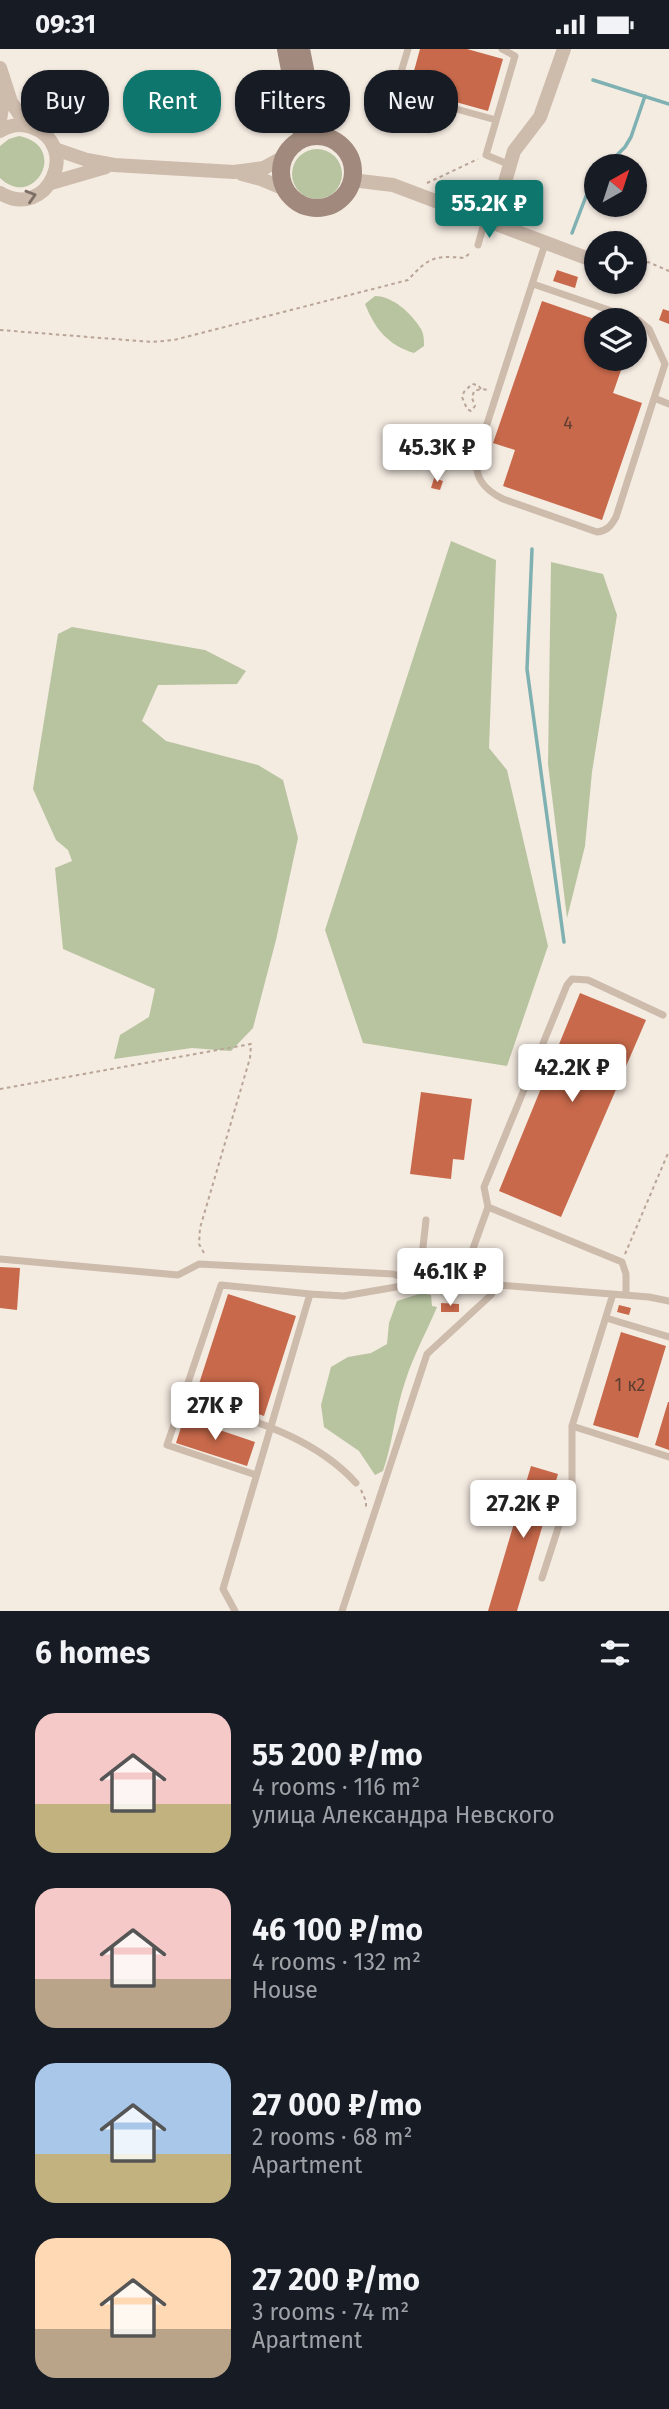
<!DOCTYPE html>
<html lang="en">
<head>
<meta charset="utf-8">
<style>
  body { margin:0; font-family:"Fira Sans",sans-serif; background:#20242c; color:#f1f3f6; height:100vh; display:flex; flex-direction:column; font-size:26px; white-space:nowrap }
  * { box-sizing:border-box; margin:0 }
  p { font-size:23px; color:#9ea1a6 }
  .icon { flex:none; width:38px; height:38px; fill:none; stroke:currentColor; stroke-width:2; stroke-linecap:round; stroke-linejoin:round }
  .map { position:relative; height:1562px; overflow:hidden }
  .panel { display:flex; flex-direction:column; background:#171b24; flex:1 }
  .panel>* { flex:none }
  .top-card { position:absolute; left:21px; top:21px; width:628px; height:63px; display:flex; gap:14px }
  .needle { width:46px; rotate:39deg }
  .controls { position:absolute; left:584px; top:105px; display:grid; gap:14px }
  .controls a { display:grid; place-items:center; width:63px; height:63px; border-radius:50%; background:#171b24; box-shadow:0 2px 5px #0004; font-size:35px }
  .price { position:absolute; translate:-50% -60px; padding:0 16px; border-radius:7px; background:#fff; color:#222; font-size:23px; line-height:46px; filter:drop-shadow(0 2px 4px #0008) }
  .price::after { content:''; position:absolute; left:50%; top:42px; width:21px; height:16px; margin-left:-10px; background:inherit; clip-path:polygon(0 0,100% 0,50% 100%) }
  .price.selected { background:#0f766e; color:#fff }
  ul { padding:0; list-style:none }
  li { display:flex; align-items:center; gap:21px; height:175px; padding:0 35px }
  li span { display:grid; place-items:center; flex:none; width:196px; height:140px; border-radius:21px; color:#555 }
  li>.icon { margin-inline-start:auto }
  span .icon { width:84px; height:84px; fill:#fffc; stroke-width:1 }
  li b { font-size:30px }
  h2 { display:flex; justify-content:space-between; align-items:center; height:84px; padding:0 35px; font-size:30px }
  .tag { padding:0 24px; border-radius:28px; background:#171b24; box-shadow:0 2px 5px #0004; font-size:24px; line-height:63px }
  .tag.selected { background:#0f766e; color:#fff }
  .status { display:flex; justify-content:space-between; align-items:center; height:49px; padding:0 35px; background:#171b24; direction:ltr }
  .status svg { height:19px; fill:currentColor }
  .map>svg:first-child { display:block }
</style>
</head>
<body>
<div class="status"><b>09:31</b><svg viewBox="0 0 49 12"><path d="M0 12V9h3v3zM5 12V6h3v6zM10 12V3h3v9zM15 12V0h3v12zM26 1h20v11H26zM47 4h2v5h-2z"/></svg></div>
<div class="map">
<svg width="669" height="1562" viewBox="0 0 669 1562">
  <rect width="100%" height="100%" fill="#f4ebe1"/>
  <path fill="#b8c4a0" d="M19,87C70,97 34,162 0,129V97L9,90Z
    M292 125a25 25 0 1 1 50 0a25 25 0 1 1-50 0Z
    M375,247C393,247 412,265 421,280C424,285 424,292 424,297L414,304C388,296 375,280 365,255Z
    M451,492L496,511L489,699L507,721L548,897L507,1017L363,994L325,881Z
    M551,513L603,525L617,566L592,723L585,797L567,869L548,715Z
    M72,578L205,601L246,622L237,635L158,636L142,672L166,692L258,716L283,731L298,789L276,891L253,979L231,1002L192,999L114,1010L120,986L149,968L155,940L63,900L55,819L72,812L68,801L56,791L33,740L58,585Z
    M422,1244L431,1246L432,1257L437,1258C427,1282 413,1307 405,1333C395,1362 393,1393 383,1422L375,1426L359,1402L324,1378L321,1356L331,1318L348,1308L371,1304L387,1295L389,1274L397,1252Z"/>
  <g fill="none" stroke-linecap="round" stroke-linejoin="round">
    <path stroke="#7fb0b2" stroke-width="3.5" d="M593,31L669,55
      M606,117L625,98L631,88L645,47
      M572,184L588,142L597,129
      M532,500L527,620L564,893"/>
  </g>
  <path fill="#c8694b" d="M420,0H467L503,10L488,62L409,40Z
    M557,221L578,228L575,239L553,232Z
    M542,252L597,271V310H625L613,344L642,354L602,471L503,437L515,401L493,394Z
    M663,260L669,262V275L659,271Z
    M434,429L443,432L440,441L431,439Z
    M580,944L646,971L561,1168L499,1142Z
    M421,1043L472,1050L464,1111L453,1110L451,1130L410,1125Z
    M0,1218L20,1219L17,1261L0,1259Z
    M228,1245L296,1267L264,1367L196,1344Z
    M441,1254L459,1255V1263H441Z
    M619,1256L631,1259L629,1266L617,1263Z
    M621,1283L666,1297L638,1389L593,1376Z
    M668,1353H669V1401L655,1396Z
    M184,1369L255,1393L247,1417L176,1394Z
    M531,1417L558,1425L517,1562H488Z"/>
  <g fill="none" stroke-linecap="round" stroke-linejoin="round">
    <path stroke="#b9a596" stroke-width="2" stroke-dasharray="3.5 3.5" stroke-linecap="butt" d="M427,134L478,110
      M635,221L648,213L669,222
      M0,281L152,293L174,291L408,231C428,209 434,206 464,209L470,204
      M481,340L478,336L472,335L464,343L462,348L467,360L471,362L475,357L472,349L474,342L481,340L489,341
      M0,1040L251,995L250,1009L200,1179L199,1195L204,1204
      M625,1205L669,1102
      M361,1441L366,1452V1459"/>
    <path stroke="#cdbbac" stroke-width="7" d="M408,0L395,43L496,71
      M502,0L515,7L486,106L508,115
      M478,196L485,171
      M533,235L638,271L649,280L665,315L616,468C611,477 607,482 597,483L503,450C483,440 474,428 477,406L545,195
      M654,349L669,355
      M488,1158L622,1213L626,1225V1246
      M0,1210L178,1226L199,1215L393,1225L419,1234L426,1171
      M461,1233L488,1158L484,1138L567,936L572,930L588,931L663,966
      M606,1269L669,1288
      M183,1348C243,1369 312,1385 356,1434
      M572,1377L669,1408
      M256,1426L167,1396L221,1236L310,1245
      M542,1529L572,1436V1377L613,1245
      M235,1562L223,1540L310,1245L344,1247L419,1234L461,1233L649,1248L669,1252
      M342,1562L427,1305L491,1246L496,1236"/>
    <path stroke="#cdbbac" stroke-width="14" d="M0,19L11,53L27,76
      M0,71L5,40
      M0,82C10,76 20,74 31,78C83,96 47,173 0,144
      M55,100L87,111L114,116L234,123L264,119L284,108
      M242,125L261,130L285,140
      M352,131L393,136L597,213
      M51,134L106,118
      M493,174L514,102L540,68L564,0"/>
    <path stroke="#a18a7d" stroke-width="18" d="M286,0L303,90
      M301,0L318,87
      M281 123a36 36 0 1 1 72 0a36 36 0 1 1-72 0Z"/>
  </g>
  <defs><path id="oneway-chevron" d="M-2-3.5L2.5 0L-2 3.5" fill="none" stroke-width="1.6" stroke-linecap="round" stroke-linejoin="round" transform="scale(1.75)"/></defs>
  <use stroke="#7d6f65" href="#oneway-chevron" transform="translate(31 147) rotate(-17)"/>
  <g text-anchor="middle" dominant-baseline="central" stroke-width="5" stroke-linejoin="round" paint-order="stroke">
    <g font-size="18" fill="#5e3e33">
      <text x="568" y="374">4</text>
      <text x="630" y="1336">1 к2</text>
    </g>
  </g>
</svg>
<div class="controls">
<a><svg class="needle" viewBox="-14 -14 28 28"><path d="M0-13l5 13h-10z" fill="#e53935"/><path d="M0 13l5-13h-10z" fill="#9ea1a6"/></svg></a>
<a><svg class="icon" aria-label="locate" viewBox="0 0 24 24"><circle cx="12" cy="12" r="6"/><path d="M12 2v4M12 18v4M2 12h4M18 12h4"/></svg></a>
<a><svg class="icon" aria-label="layers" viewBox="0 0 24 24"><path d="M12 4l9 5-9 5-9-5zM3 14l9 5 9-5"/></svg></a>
</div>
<b class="price selected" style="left:489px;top:191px">55.2K ₽</b>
<b class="price" style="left:437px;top:435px">45.3K ₽</b>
<b class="price" style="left:572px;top:1055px">42.2K ₽</b>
<b class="price" style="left:450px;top:1259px">46.1K ₽</b>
<b class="price" style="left:215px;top:1393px">27K ₽</b>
<b class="price" style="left:523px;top:1491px">27.2K ₽</b>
<div class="top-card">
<a class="tag">Buy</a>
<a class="tag selected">Rent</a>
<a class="tag">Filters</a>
<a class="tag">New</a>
</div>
</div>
<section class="panel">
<h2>6 homes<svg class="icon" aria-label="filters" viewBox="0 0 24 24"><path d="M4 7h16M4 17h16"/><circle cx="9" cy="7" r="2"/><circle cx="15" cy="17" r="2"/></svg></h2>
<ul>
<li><span style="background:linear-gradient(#f6c9c9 65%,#c2b280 0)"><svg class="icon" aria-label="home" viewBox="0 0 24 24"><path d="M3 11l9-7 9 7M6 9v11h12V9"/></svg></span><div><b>55 200 ₽/mo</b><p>4 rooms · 116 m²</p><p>улица Александра Невского</p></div></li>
<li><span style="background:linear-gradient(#f6c9c9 65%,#b9a48a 0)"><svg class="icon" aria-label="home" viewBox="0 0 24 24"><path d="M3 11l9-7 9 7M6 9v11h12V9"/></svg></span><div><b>46 100 ₽/mo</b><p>4 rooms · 132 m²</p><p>House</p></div></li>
<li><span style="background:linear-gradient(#a9c7e8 65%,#c2b280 0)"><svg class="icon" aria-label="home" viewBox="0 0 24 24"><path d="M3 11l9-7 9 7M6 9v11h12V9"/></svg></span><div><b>27 000 ₽/mo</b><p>2 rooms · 68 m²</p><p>Apartment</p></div></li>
<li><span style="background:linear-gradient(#ffd9b3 65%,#b9a48a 0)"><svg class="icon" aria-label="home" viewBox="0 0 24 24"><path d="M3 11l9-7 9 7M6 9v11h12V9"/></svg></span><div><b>27 200 ₽/mo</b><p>3 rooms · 74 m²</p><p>Apartment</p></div></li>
</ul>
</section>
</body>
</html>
